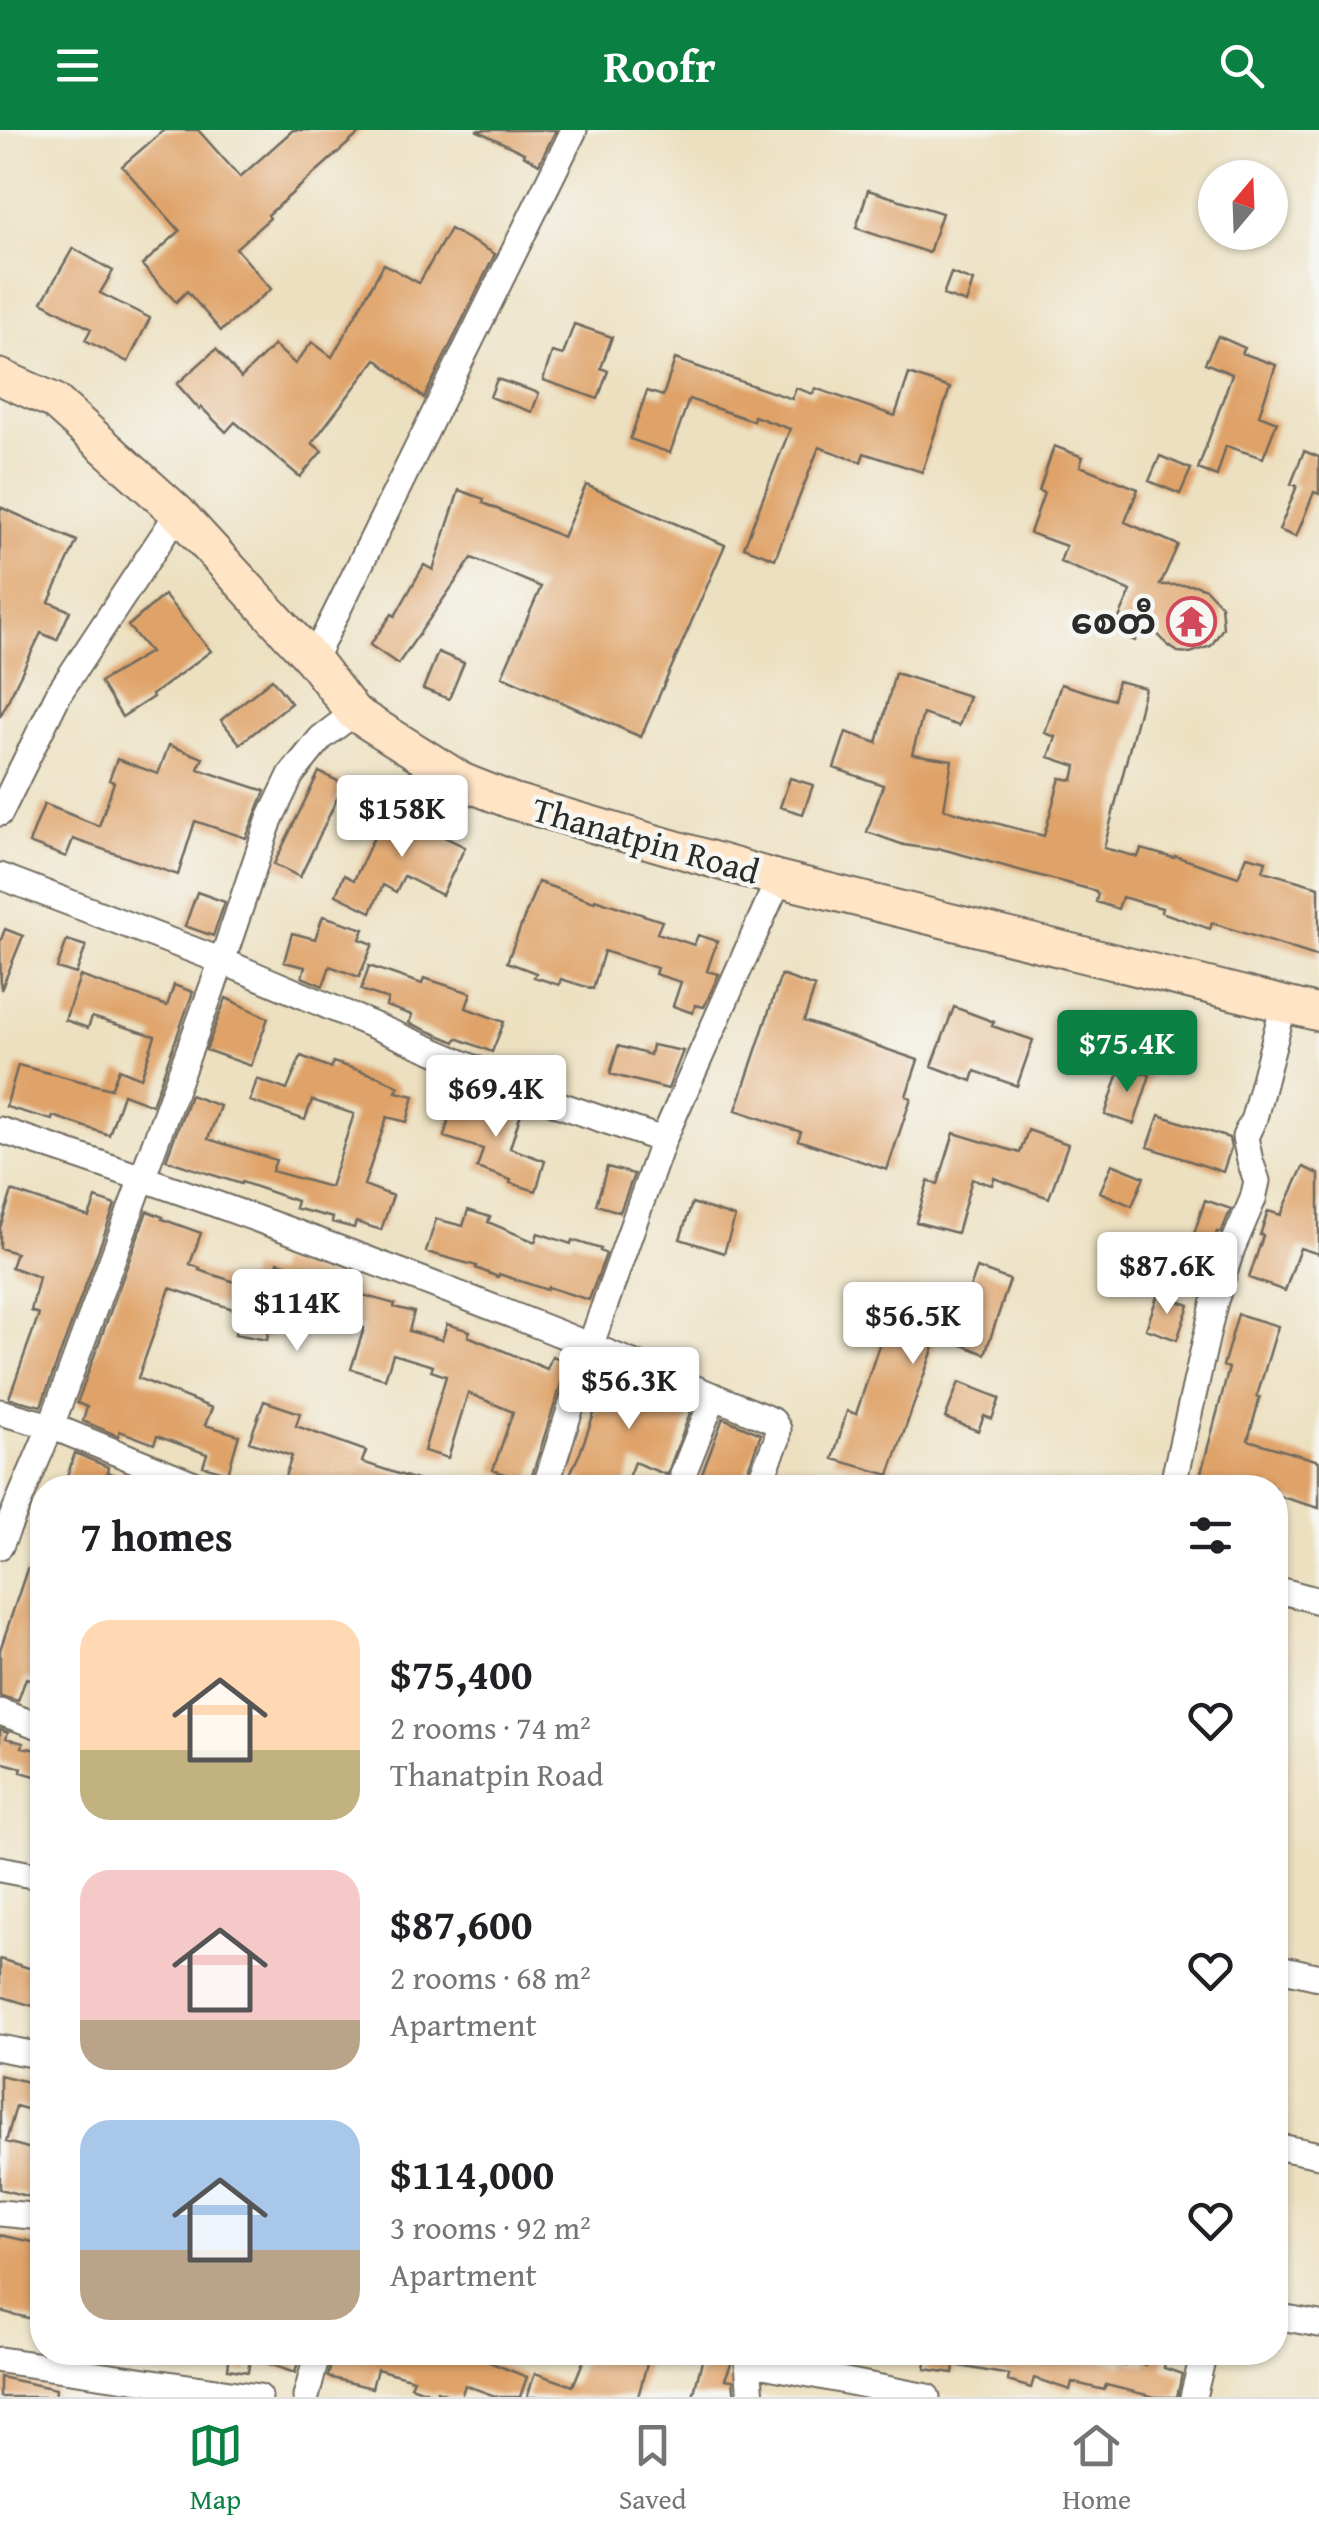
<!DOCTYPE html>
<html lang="en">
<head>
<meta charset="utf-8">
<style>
  body { margin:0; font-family:"Gentium Book Plus","Noto Sans Myanmar",serif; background:#f6f6f6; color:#202124; height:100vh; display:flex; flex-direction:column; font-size:38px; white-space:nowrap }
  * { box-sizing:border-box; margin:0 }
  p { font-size:32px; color:#757577 }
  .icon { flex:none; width:55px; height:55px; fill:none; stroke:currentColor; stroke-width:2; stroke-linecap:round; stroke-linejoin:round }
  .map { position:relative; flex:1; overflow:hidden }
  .drawer { position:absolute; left:30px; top:1345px; width:1258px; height:890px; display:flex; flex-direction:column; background:#fff; border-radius:40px; box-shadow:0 2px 8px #0004 }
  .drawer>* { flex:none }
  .needle { width:65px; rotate:19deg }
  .fabs { position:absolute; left:1198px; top:30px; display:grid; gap:20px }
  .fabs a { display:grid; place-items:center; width:90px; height:90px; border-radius:50%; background:#fff; box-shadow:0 2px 8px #0004; font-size:50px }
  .price { position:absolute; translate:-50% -85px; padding:0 22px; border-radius:10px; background:#fff; color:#222; font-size:32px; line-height:65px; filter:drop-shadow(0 2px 5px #0008) }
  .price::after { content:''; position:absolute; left:50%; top:60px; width:30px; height:22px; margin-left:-15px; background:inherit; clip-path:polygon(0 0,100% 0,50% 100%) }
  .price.current { background:#0b8043; color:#fff }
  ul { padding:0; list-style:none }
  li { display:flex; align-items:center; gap:30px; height:250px; padding:0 50px }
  li span { display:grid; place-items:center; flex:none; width:280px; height:200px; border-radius:30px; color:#555 }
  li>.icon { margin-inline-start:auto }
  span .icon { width:120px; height:120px; fill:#fffc; stroke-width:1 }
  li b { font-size:42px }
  h2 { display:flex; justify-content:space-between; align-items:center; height:120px; padding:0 50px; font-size:42px }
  header { display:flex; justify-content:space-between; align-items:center; height:130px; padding:0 50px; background:#0b8043; color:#fff; font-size:45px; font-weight:800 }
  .menu { display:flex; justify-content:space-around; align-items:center; height:140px; border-top:2px solid #e0e0e0; background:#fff; font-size:28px; color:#757577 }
  .menu a { display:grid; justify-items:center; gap:5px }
  .menu .current { color:#0b8043 }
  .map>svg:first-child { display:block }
</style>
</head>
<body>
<header><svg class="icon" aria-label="menu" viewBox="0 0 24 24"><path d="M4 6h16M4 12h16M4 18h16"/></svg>Roofr<svg class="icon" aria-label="search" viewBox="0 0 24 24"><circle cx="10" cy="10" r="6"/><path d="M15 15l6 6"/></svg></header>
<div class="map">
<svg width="1319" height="2267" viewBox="0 0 1319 2267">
  <rect width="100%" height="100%" fill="#f6f6f2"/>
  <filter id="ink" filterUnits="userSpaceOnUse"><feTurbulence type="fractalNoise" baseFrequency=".01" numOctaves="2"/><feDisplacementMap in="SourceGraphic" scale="20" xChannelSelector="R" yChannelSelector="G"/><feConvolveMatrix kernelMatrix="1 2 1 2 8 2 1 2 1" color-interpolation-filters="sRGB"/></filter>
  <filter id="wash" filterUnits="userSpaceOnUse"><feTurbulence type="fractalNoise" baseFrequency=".0048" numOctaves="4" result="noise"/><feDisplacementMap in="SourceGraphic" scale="40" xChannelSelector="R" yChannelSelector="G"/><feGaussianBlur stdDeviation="2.25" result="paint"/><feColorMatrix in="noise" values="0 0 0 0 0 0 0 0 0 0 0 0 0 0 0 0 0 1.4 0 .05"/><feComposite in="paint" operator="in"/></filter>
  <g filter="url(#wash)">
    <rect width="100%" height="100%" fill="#ece0c0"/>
    <g id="blocks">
      <path fill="#dfa268" d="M164,0H198L240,47L293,0H363L268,85L270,88L236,118L271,159L221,201L187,161L176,172L142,135L180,101L122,36Z
        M476,0H556L539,34L523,25L524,23Z
        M868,60L942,83L929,123L856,98Z
        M450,99L495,124L424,268L376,229L312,313L322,321L300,347L235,292L226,302L201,277L199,279L177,254L216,219L241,248L274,215L295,234L312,212L332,227L384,134L419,153Z
        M73,118L113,141L100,163L150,188L128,232L85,210L91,199L42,172Z
        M951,143L973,151L966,173L943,165Z
        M574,194L612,207L601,238L608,241L598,269L543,250L552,222L563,225Z
        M1218,206L1245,218L1242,223L1276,235L1259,285L1277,292L1263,328L1226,316L1217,346L1198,339L1232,244L1205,233Z
        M675,229L792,269L796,258L813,264L815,258L895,286L909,244L950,258L922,342L864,323L861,332L819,317L775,429L744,417L790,299L754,286L753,291L689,269L670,323L630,309L647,261L663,266Z
        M497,249L539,263L532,282L490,267Z
        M1054,316L1083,327L1080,336L1138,359L1125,392L1178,415L1160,455H1195L1206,459L1221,475L1223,498L1211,516L1190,523L1178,522L1169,516L1144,490L1135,511L1113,502L1131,461L1060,432L1066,416L1030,403L1044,363L1039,361Z
        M1304,321L1319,327V364L1314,362L1296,407L1279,400L1297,356L1291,354Z
        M1160,326L1191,339L1180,364L1149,351Z
        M586,355L725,415L641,607L502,546L541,457L472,428L398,534L370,515L392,484L395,486L424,435L433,440L459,360L484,369L483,373L563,407Z
        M0,377L77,411L49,472L70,481L57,510L41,503L0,587Z
        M164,465L211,521L152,565L153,567L122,587L100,552L150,522L128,496Z
        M438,522L464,533L449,569L423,559Z
        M895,543L969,566L959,596L923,584L912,624L952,630L944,679L1044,706L1060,648L1073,650L1076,636L1049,627L1056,607L1045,603L1061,554L1113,570L1118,551L1145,558L1104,718L1138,727L1141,719L1174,728L1175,726L1238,747L1247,726L1266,731L1263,741L1319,757V827L1212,793L1210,799L1161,782L1162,778L1122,767L1118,779L1096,772L1098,764L1096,763V761L938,718L937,720L904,715L867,702L883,655L834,638L846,602L877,613Z
        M272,549L291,573L240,614L221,590Z
        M169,615L203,628L198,639L265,661L246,708L195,691L178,745L73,709L66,727L29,713L44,674L99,696L114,652L109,650L117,629L158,644Z
        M319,642L344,654L300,747L274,734Z
        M790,648L813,655L803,684L780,677Z
        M388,677L427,694L426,698L465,717L442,765L404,746L396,762L383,755L371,782L336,765L344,745L354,750Z
        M538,752L594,772L595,769L662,791L657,803L694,815L698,805L717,811L707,841L719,844L704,877L695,875L693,883L673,876L681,852L655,844L657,838L604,821L593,859L561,849L559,855L534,847L536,843L507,832Z
        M197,762L225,772L213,806L185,796Z
        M323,786L364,799L360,809L373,814L359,847L330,836L323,856L302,847L305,837L284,832L292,803L315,809Z
        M5,799L23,806L1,860L0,812Z
        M67,810L86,816L76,844L57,838Z
        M369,836L422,854L424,848L471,863L466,878L504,892L492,922L457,908L455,912L409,893L412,885L386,876L388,869L361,860Z
        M781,845L815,857L804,891L918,930L906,966L911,968L887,1040L798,1010L801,1002L736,980Z
        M80,846L167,876L174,855L193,862L152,975L123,964L109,1005L53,986L52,990L6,977L18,935L111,959L119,939L141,948L155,906L92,887L88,898L65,890Z
        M226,868L268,888L251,936L206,920Z
        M954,877L994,892L992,896L1033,910L1017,956L975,941L972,951L932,936Z
        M652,915L683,921L668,959L610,944L618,916L650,925Z
        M301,926L331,938L333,932L380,947L399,957L396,962L414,966L407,992L387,987L364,1055L393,1066L381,1100L356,1092L354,1098L332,1092L333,1088L295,1078L297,1071L242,1052L241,1054L166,1030L190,965L220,976L208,1009L276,1030L272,1041L330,1057L354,984L312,970L305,990L250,971L257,949L287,960Z
        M1121,936L1150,945L1134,994L1105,985Z
        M476,962L523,977L510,1018L545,1031L536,1061L510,1053L511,1050L477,1038L483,1019L444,1007L451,979L469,985Z
        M1159,985L1229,1008L1231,1018L1223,1042L1148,1017Z
        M1028,1000L1068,1014L1049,1068L994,1048L992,1055L972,1049L957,1103L916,1092L928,1051L938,1054L954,1003L1020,1023Z
        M1112,1034L1144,1047L1132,1076L1100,1062Z
        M607,1037L634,1044L620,1082L596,1075Z
        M1303,1037L1319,1044V1124L1300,1118L1285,1161L1249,1148L1263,1106L1260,1105L1268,1081L1281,1085Z
        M12,1061L89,1087L96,1068L115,1075L41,1276L9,1268L39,1184L31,1181L39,1147L11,1137L16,1123L0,1118V1098Z
        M1205,1070L1231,1079L1221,1103L1217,1102L1206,1132L1187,1125Z
        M692,1073L735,1087L724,1123L680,1109Z
        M468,1080L490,1087L488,1092L535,1112L538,1103L571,1114L572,1110L601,1119L600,1121L606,1124L589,1170L548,1157L547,1160L499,1144L498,1147L476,1138L477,1136L426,1122L436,1089L463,1096Z
        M147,1081L163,1087L162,1089L201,1103L190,1134L200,1138L199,1140L247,1156L250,1139L275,1144L278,1132L301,1138L357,1159L355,1163L395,1174L394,1177L414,1182L409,1201L442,1210L447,1194L470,1201L468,1206L547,1239L552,1226L568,1232L530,1352L493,1340L513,1282L468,1263L448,1328L424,1321L446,1246L431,1241L433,1236L393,1224L385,1249L351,1239L364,1198L313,1179L308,1189L286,1179L285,1184L272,1181L267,1210L235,1204L239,1181L170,1158L138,1248L212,1278L205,1295L239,1305L228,1343L203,1336L207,1324L157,1306L154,1314L120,1301L118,1306L83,1291L87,1277L77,1273Z
        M977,1138L1010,1150L985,1224L938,1205L889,1345L833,1329L847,1281L856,1284L898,1159L962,1181Z
        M1158,1164L1189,1175L1177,1210L1146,1199Z
        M1238,1184L1278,1196L1257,1266L1260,1267L1248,1310L1319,1331V1378L1275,1365V1358H1197L1229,1238L1223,1236Z
        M605,1240L693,1275L667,1345L634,1332L624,1358H585L586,1352L569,1346L580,1323L600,1267L592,1264L599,1243L603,1245Z
        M959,1252L1000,1268L992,1289L984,1286L978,1301L945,1288Z
        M264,1271L300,1283L296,1296L366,1321L362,1332L429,1354L428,1358H281L292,1326L249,1312Z
        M723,1288L761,1304L741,1358H714L699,1351Z
        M75,1323L108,1337L107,1342L143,1355V1358H63Z
        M27,1439L42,1444V1517L32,1550L26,1548L18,1571L0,1566V1520Z
        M0,1599L8,1602L6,1608L23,1613L22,1617L42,1621V1648L21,1642L22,1638L0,1632Z
        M0,1829L42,1842L33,1876L0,1866Z
        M31,1940L42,1942V1964L37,1982L16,1976L6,2012L42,2022V2067L38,2065L37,2069L0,2059V1945L28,1952Z
        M0,2105L42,2114V2129L37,2156L42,2157L40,2191L0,2181Z
        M230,2222H301L295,2243L250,2228L248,2242L228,2239Z
        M334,2222H464L527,2247L520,2267H498L465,2255L461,2267H453L437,2261L436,2265L411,2256L414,2249L377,2239L372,2258L328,2247Z
        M587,2222H650L638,2267H527L535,2243L573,2256Z
        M704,2222H731L732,2231L725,2249L733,2250L735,2267H693Z
        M928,2222H1024L1058,2232L1061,2222H1073L1124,2236L1125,2230L1146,2235L1148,2223L1166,2226L1164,2238L1182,2244L1177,2267H1155L1106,2255L1104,2260L1072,2252L1070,2260L1034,2248L1031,2258L1008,2251L1009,2245L954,2235L953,2243L925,2239Z
        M0,2247L56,2259L55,2267H0Z"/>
    </g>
  </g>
  <g filter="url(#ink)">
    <use href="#blocks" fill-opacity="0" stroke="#6f6a5f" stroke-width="2.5"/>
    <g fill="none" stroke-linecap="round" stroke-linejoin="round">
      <defs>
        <path id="street" d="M313,530L574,0
          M0,683L59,563L178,383
          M0,746L222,831L563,976L663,1010
          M0,1000C261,1086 519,1184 773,1291L778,1299L777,1310L757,1358
          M0,1282L51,1296L204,1358
          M545,1358L591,1214L663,1010L779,749
          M682,1358L683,1344L714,1266
          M1172,1358L1214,1174L1232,1118L1253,1069L1257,1051L1250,1031L1245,1007L1254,988L1284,874
          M0,1416L51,1296L222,831L270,689L291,645L321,608L354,583
          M1275,1459L1319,1471
          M0,1582L42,1597
          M0,1739L42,1747
          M1275,1837L1319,1847
          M0,1918L42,1926
          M1275,2016L1319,2025
          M0,2083L42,2087
          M1275,2186L1319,2194
          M747,2222L751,2267
          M0,2230L259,2267
          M748,2232L927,2267
          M306,2267L318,2222
          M1193,2267L1204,2222"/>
        <path id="secondary" d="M0,247L54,271L178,383L313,530L354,583L464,652L512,671L779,749L1319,883"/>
      </defs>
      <use href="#street" stroke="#6f6a5f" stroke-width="29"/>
      <use href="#secondary" stroke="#6f6a5f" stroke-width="39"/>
      <use href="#street" stroke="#fff" stroke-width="25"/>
      <use href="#secondary" stroke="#ffe4c6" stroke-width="35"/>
    </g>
  </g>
  <defs>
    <symbol id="temple-ring" viewBox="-11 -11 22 22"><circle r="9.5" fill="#f6f6f2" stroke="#d1495b" stroke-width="1.5"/><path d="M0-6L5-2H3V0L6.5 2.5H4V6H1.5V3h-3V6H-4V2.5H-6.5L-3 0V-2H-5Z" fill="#d1495b"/></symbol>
  </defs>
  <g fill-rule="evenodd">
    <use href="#temple-ring" x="1164" y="464" width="55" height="55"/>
  </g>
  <g text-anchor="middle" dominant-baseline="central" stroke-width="9" stroke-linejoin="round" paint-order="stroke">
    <g font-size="35" font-weight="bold" fill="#2b2b2b" stroke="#f6f6f2" text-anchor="end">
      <text x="1156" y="491">စေတီ</text>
    </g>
    <g font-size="35" fill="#2b2b2b" stroke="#f6f6f2">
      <text transform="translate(646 710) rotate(16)">Thanatpin Road</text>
    </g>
  </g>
</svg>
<div class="fabs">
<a><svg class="needle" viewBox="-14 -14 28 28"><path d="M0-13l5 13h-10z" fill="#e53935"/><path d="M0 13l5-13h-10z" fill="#757577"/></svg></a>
</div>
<b class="price" style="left:402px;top:730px">$158K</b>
<b class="price current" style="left:1127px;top:965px">$75.4K</b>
<b class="price" style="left:496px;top:1010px">$69.4K</b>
<b class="price" style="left:1167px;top:1187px">$87.6K</b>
<b class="price" style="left:297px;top:1224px">$114K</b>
<b class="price" style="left:913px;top:1237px">$56.5K</b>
<b class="price" style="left:629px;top:1302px">$56.3K</b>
<section class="drawer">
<h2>7 homes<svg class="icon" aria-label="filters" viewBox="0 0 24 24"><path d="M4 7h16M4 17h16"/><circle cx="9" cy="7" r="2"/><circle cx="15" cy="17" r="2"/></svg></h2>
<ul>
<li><span style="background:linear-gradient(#ffd9b3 65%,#c2b280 0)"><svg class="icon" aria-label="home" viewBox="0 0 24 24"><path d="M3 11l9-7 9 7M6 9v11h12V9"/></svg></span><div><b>$75,400</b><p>2 rooms · 74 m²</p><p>Thanatpin Road</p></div><svg class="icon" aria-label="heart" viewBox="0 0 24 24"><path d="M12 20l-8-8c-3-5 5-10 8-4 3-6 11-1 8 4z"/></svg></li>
<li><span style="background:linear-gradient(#f6c9c9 75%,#b9a48a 0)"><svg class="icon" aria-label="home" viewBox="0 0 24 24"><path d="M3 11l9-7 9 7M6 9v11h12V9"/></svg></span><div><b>$87,600</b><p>2 rooms · 68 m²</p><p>Apartment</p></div><svg class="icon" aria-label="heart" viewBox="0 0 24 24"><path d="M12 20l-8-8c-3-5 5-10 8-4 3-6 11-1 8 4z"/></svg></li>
<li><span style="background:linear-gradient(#a9c7e8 65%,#b9a48a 0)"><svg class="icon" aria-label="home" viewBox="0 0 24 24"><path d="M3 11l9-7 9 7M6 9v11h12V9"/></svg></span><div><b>$114,000</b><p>3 rooms · 92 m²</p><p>Apartment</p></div><svg class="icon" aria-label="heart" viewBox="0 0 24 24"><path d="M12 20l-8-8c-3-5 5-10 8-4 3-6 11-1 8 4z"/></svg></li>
</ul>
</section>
</div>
<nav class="menu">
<a class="current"><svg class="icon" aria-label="map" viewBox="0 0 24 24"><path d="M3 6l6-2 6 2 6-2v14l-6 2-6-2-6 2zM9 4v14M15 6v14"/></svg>Map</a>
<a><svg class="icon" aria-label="saved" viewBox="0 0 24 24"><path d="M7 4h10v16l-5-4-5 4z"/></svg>Saved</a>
<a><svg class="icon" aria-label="home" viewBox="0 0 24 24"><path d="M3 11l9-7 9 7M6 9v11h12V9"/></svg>Home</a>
</nav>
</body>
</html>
